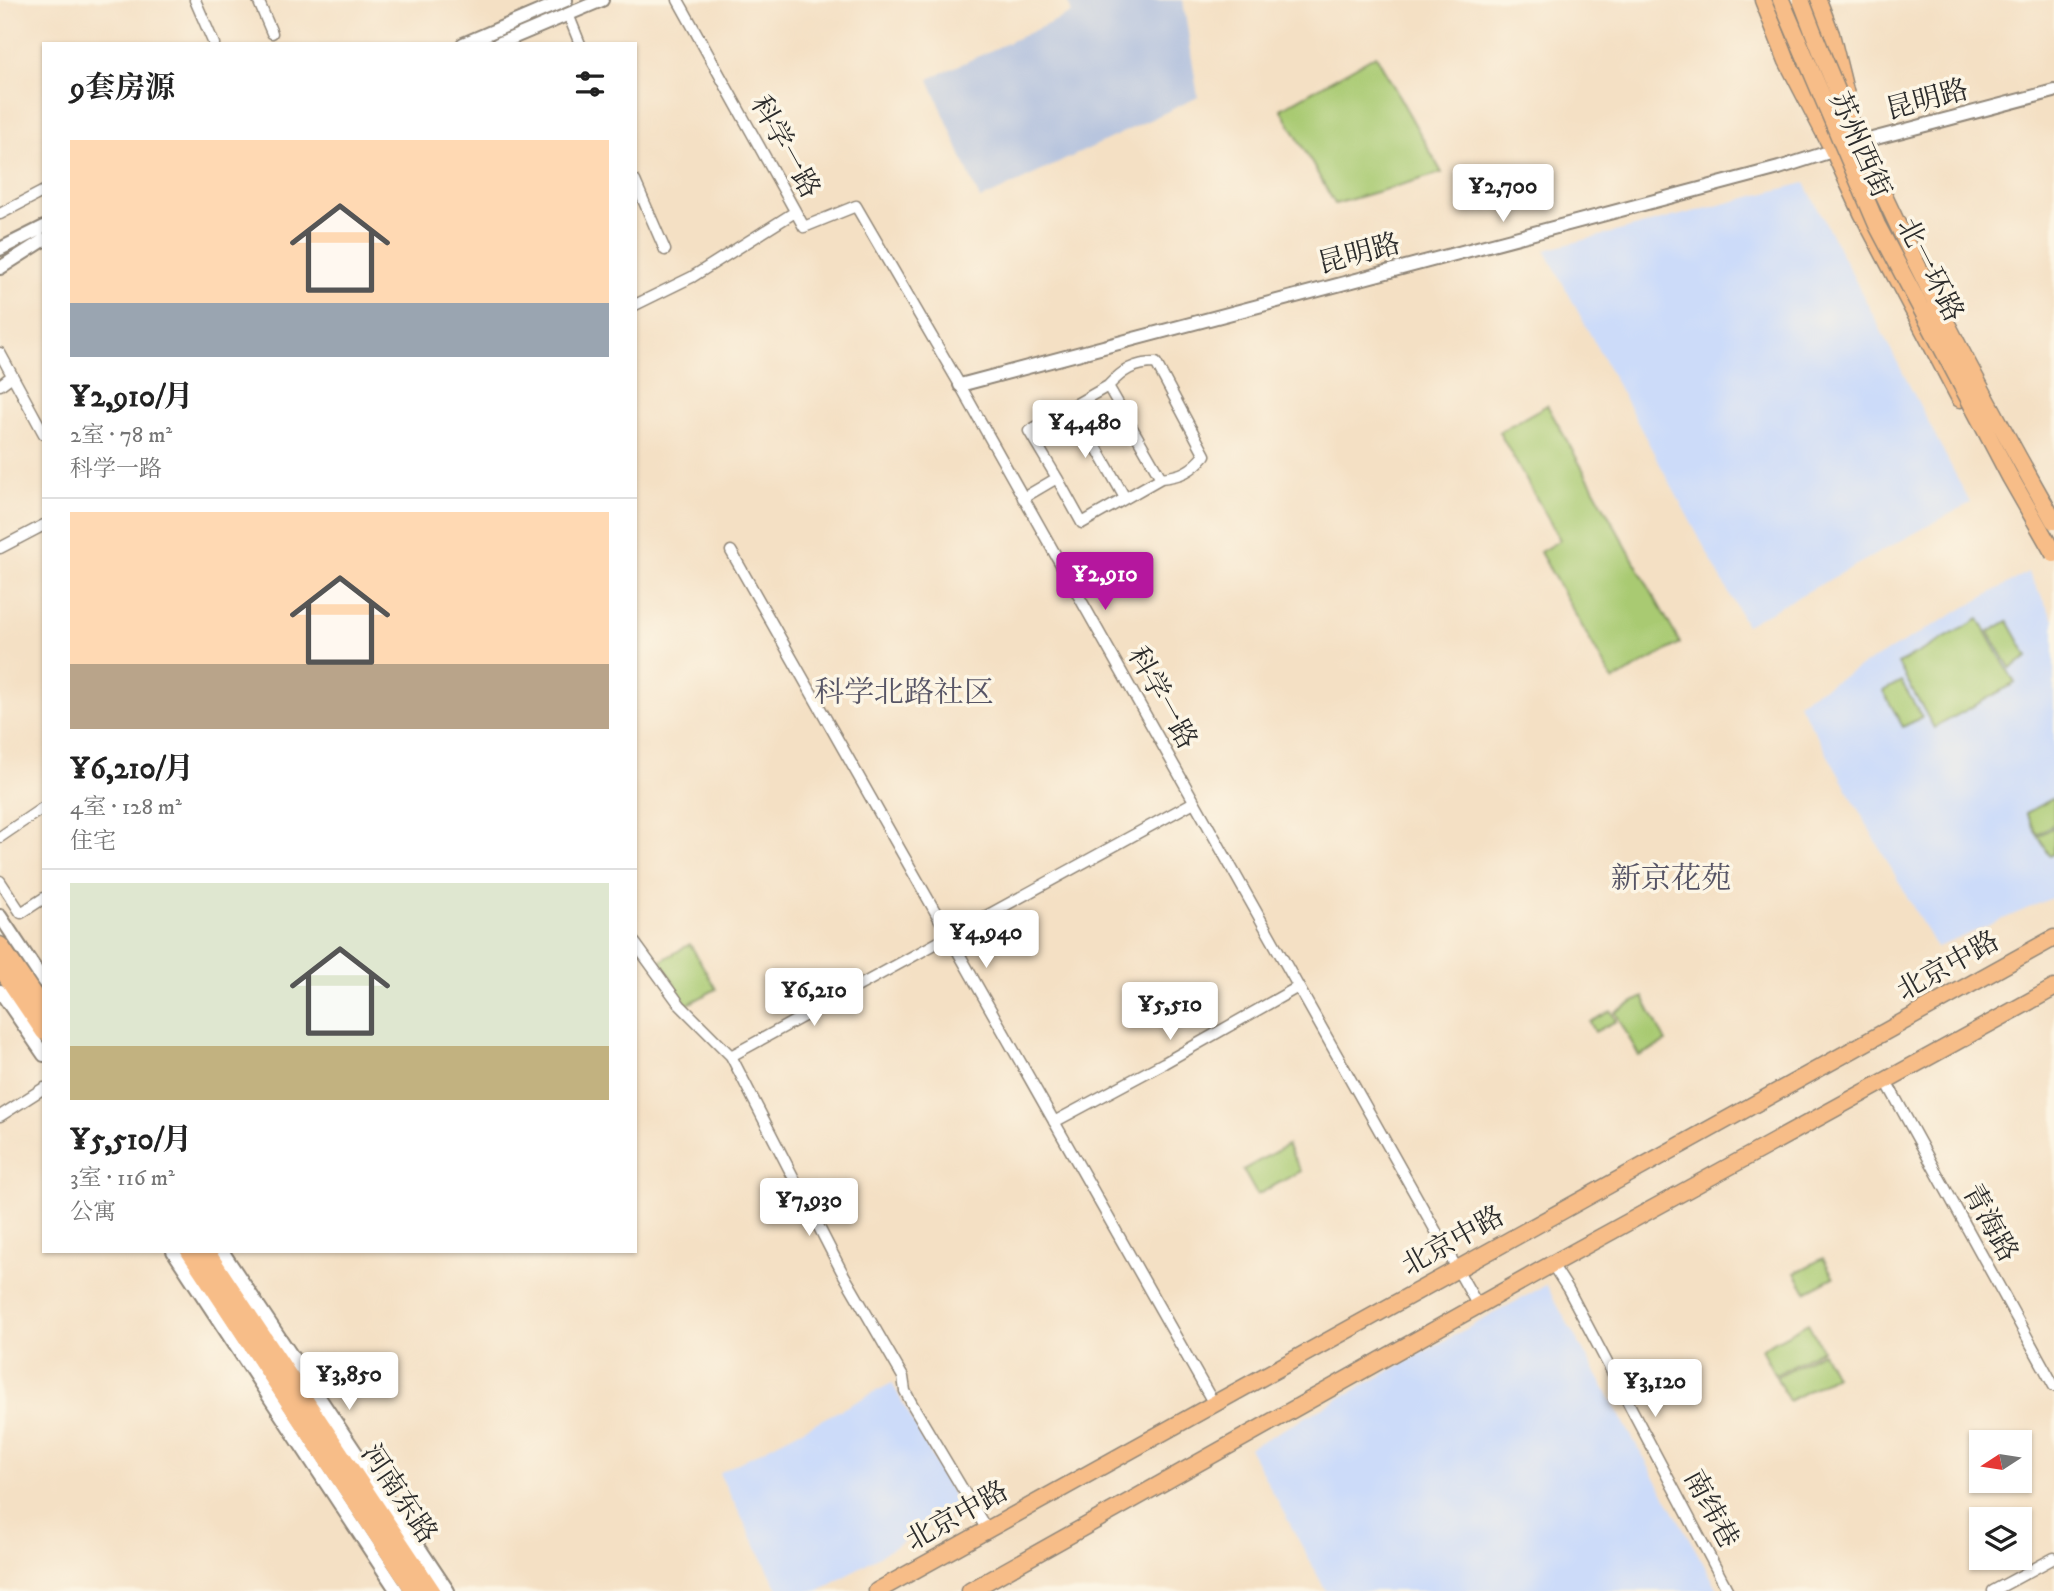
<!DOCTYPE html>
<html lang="zh">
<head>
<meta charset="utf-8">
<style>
  body { margin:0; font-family:"IM FELL DW Pica","Noto Serif SC",serif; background:#f6f6f6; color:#222; height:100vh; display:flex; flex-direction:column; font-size:26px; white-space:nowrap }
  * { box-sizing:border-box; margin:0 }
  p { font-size:23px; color:#767676 }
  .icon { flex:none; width:38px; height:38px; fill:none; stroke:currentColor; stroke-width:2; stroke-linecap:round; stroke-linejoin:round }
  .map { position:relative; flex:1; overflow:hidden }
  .sheet { position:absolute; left:42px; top:42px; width:595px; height:1211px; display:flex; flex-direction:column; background:#fff; border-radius:0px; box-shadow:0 2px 5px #0004 }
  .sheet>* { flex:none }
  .needle { width:46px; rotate:258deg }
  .fabs { position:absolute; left:1969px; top:1430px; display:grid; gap:14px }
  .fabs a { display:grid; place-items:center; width:63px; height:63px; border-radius:0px; background:#fff; box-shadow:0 2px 5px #0004; font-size:35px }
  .price { position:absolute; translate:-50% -60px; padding:0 16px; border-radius:7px; background:#fff; color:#222; font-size:23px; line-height:46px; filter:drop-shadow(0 2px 4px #0008) }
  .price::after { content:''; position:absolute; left:50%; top:42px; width:21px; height:16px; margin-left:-10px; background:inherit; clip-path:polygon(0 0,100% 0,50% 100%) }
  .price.selected { background:#b5179e; color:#fff }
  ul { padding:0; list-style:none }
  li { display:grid; align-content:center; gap:14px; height:371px; padding:0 28px }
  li+li { border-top:2px solid #e0e0e0 }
  li span { display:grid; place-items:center; height:217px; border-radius:0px; color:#555 }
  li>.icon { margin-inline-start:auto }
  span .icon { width:126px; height:126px; fill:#fffc; stroke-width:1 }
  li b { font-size:30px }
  h2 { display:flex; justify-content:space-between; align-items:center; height:84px; padding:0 28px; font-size:30px }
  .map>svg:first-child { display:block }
</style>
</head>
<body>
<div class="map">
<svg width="2054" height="1591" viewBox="0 0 2054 1591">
  <rect width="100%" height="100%" fill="#fcf5e5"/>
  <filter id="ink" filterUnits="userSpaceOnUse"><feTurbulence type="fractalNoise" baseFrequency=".0143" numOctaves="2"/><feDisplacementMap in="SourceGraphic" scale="14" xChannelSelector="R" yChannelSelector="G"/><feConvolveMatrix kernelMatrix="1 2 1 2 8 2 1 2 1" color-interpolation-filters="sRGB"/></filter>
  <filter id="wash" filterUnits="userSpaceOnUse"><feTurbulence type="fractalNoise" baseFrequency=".00686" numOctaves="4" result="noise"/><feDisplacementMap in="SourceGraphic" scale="28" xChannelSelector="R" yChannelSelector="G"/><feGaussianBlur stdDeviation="1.57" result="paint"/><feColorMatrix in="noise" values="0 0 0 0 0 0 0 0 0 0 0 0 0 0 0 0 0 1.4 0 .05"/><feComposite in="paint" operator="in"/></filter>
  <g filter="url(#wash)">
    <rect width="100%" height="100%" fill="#f4e0c4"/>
    <path fill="#ccdbf9" d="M1805,183L1970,503L1746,625L1545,250Z
      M2028,572L2054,620V897L1936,948L1798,702Z
      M1546,1285L1719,1591H1326L1249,1448Z
      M892,1383L960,1508L820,1591H779L719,1473Z"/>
    <path fill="#b8c5de" d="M1067,0H1183L1198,97L980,200L929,79L1072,13Z"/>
    <path fill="#a9ca72" stroke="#6a7a4e" stroke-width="2" d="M1376,55L1442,173L1335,204L1281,109Z
      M1547,405L1680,643L1613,681L1540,552L1560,540L1499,432Z
      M1979,619L2015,683L1934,728L1898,664Z
      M2008,621L2028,657L2010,668L1989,632Z
      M1901,681L1922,717L1903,727L1883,691Z
      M2054,798V824L2037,834L2026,813Z
      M2054,827V854L2050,856L2038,836Z
      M690,944L716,989L687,1005L661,961Z
      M1643,997L1666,1042L1639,1056L1615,1012Z
      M1611,1011L1616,1021L1595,1032L1590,1022Z
      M1287,1145L1301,1171L1257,1195L1243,1170Z
      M1823,1258L1834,1277L1806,1292L1795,1273Z
      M1808,1323L1822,1349L1775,1375L1761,1349Z
      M1822,1352L1835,1376L1789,1401L1776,1377Z"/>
  </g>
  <g filter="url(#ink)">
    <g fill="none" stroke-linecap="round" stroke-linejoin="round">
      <defs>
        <path id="minor" d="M195,0L214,44
          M258,0L272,33
          M678,0L804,227L856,206L960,385L1478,1306
          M568,14L580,44
          M635,181L665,250
          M0,214L44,191
          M635,305L692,277L795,212
          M0,353L44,434
          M0,385L12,376
          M1108,386C1123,370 1134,363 1156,363L1205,455C1192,471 1181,476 1161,478
          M1073,406L1125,498
          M1023,498L1057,478L1029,431L1108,386L1161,478L1082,523L1057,478
          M0,548L44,525
          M731,551L1214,1404
          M0,837L44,807
          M0,881L21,913L44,898
          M635,943L680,1005L731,1056L841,1270L903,1377L905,1391L912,1404L987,1530
          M731,1056L1194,802
          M1886,1081L2054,1386
          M0,1116L44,1088
          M1054,1122L1164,1063L1298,987
          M1552,1264L1568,1289L1728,1591
          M1993,1591L2054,1558"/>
        <path id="tertiary" d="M463,44L566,0
          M498,44L602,0
          M0,249L44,227
          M0,268L44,240
          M960,385L1779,168L1857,143L2054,91
          M0,916L44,982
          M0,991L44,1055
          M173,1251L397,1591
          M222,1251L448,1591"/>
        <path id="primary" d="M1829,141L1862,213L1960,399
          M0,945L44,1010
          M0,967L44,1032
          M189,1251L414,1591
          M206,1251L432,1591
          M877,1591L2054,938
          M970,1591L1552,1264L2054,988"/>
        <path id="trunk" d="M1763,0L1787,61L1834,152
          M1818,0L1831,34L1848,103"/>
      </defs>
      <use href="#minor" stroke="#908678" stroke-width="13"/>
      <use href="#tertiary" stroke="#908678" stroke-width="16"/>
      <use href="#primary" stroke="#908678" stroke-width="19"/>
      <use href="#trunk" stroke="#908678" stroke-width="19"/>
      <use href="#minor" stroke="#fff" stroke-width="10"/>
      <use href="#tertiary" stroke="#fff" stroke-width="12"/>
      <use href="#primary" stroke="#f7bd88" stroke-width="16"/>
      <use href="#trunk" stroke="#f7bd88" stroke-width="16"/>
      <defs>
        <path id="trunk-bridge" d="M1781,0L1877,225L2010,477L2054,554
          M1801,0C1869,181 1959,353 2054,521"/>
      </defs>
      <use href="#trunk-bridge" stroke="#908678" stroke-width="19" stroke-linecap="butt"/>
      <use href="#trunk-bridge" stroke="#f7bd88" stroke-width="16"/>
    </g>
  </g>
  <g text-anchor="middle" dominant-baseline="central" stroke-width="7" stroke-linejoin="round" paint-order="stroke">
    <g font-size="28" fill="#2b2b2b" stroke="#fcf5e5">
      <text transform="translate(1927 100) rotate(-15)">昆明路</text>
      <text transform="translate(1860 145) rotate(66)">苏州西街</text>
      <text transform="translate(785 147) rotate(61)">科学一路</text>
      <text transform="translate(1359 254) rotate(-15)">昆明路</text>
      <text transform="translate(1930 270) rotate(63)">北一环路</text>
      <text transform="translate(1162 698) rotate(61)">科学一路</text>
      <text transform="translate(1948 966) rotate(-29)">北京中路</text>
      <text transform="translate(1990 1223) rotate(61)">青海路</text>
      <text transform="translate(1453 1241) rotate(-29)">北京中路</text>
      <text transform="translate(399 1494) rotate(56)">河南东路</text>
      <text transform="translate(1711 1509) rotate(62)">南纬巷</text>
      <text transform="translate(957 1516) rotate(-29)">北京中路</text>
    </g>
    <g font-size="30" fill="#575566" stroke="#fcf5e5">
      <text x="904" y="693">科学北路社区</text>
      <text x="1671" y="879">新京花苑</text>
    </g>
  </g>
</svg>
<div class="fabs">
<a><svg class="needle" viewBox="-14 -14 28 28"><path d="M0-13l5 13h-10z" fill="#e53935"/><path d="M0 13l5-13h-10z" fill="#767676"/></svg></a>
<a><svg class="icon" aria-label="layers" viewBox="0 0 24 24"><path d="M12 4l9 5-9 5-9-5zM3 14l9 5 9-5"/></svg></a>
</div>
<b class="price" style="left:1503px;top:224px">¥2,700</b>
<b class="price" style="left:1085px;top:460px">¥4,480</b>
<b class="price selected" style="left:1105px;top:612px">¥2,910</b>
<b class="price" style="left:986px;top:970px">¥4,940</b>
<b class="price" style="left:814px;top:1028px">¥6,210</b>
<b class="price" style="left:1170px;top:1042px">¥5,510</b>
<b class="price" style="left:809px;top:1238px">¥7,930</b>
<b class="price" style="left:349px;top:1412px">¥3,850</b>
<b class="price" style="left:1655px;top:1419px">¥3,120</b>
<section class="sheet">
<h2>9套房源<svg class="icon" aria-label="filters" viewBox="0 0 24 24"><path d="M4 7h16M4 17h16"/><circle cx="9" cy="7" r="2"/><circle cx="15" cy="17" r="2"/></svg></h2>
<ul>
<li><span style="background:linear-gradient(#ffd9b3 75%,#9aa5b1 0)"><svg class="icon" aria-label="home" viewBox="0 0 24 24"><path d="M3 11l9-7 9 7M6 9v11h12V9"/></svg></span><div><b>¥2,910/月</b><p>2室 · 78 m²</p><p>科学一路</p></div></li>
<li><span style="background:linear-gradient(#ffd9b3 70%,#b9a48a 0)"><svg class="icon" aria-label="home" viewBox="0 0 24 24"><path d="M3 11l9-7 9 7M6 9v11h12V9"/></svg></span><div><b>¥6,210/月</b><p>4室 · 128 m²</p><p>住宅</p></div></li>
<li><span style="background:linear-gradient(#dfe7d0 75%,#c2b280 0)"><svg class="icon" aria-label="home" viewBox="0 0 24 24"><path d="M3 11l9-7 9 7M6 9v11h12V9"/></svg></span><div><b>¥5,510/月</b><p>3室 · 116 m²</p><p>公寓</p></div></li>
</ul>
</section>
</div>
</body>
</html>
